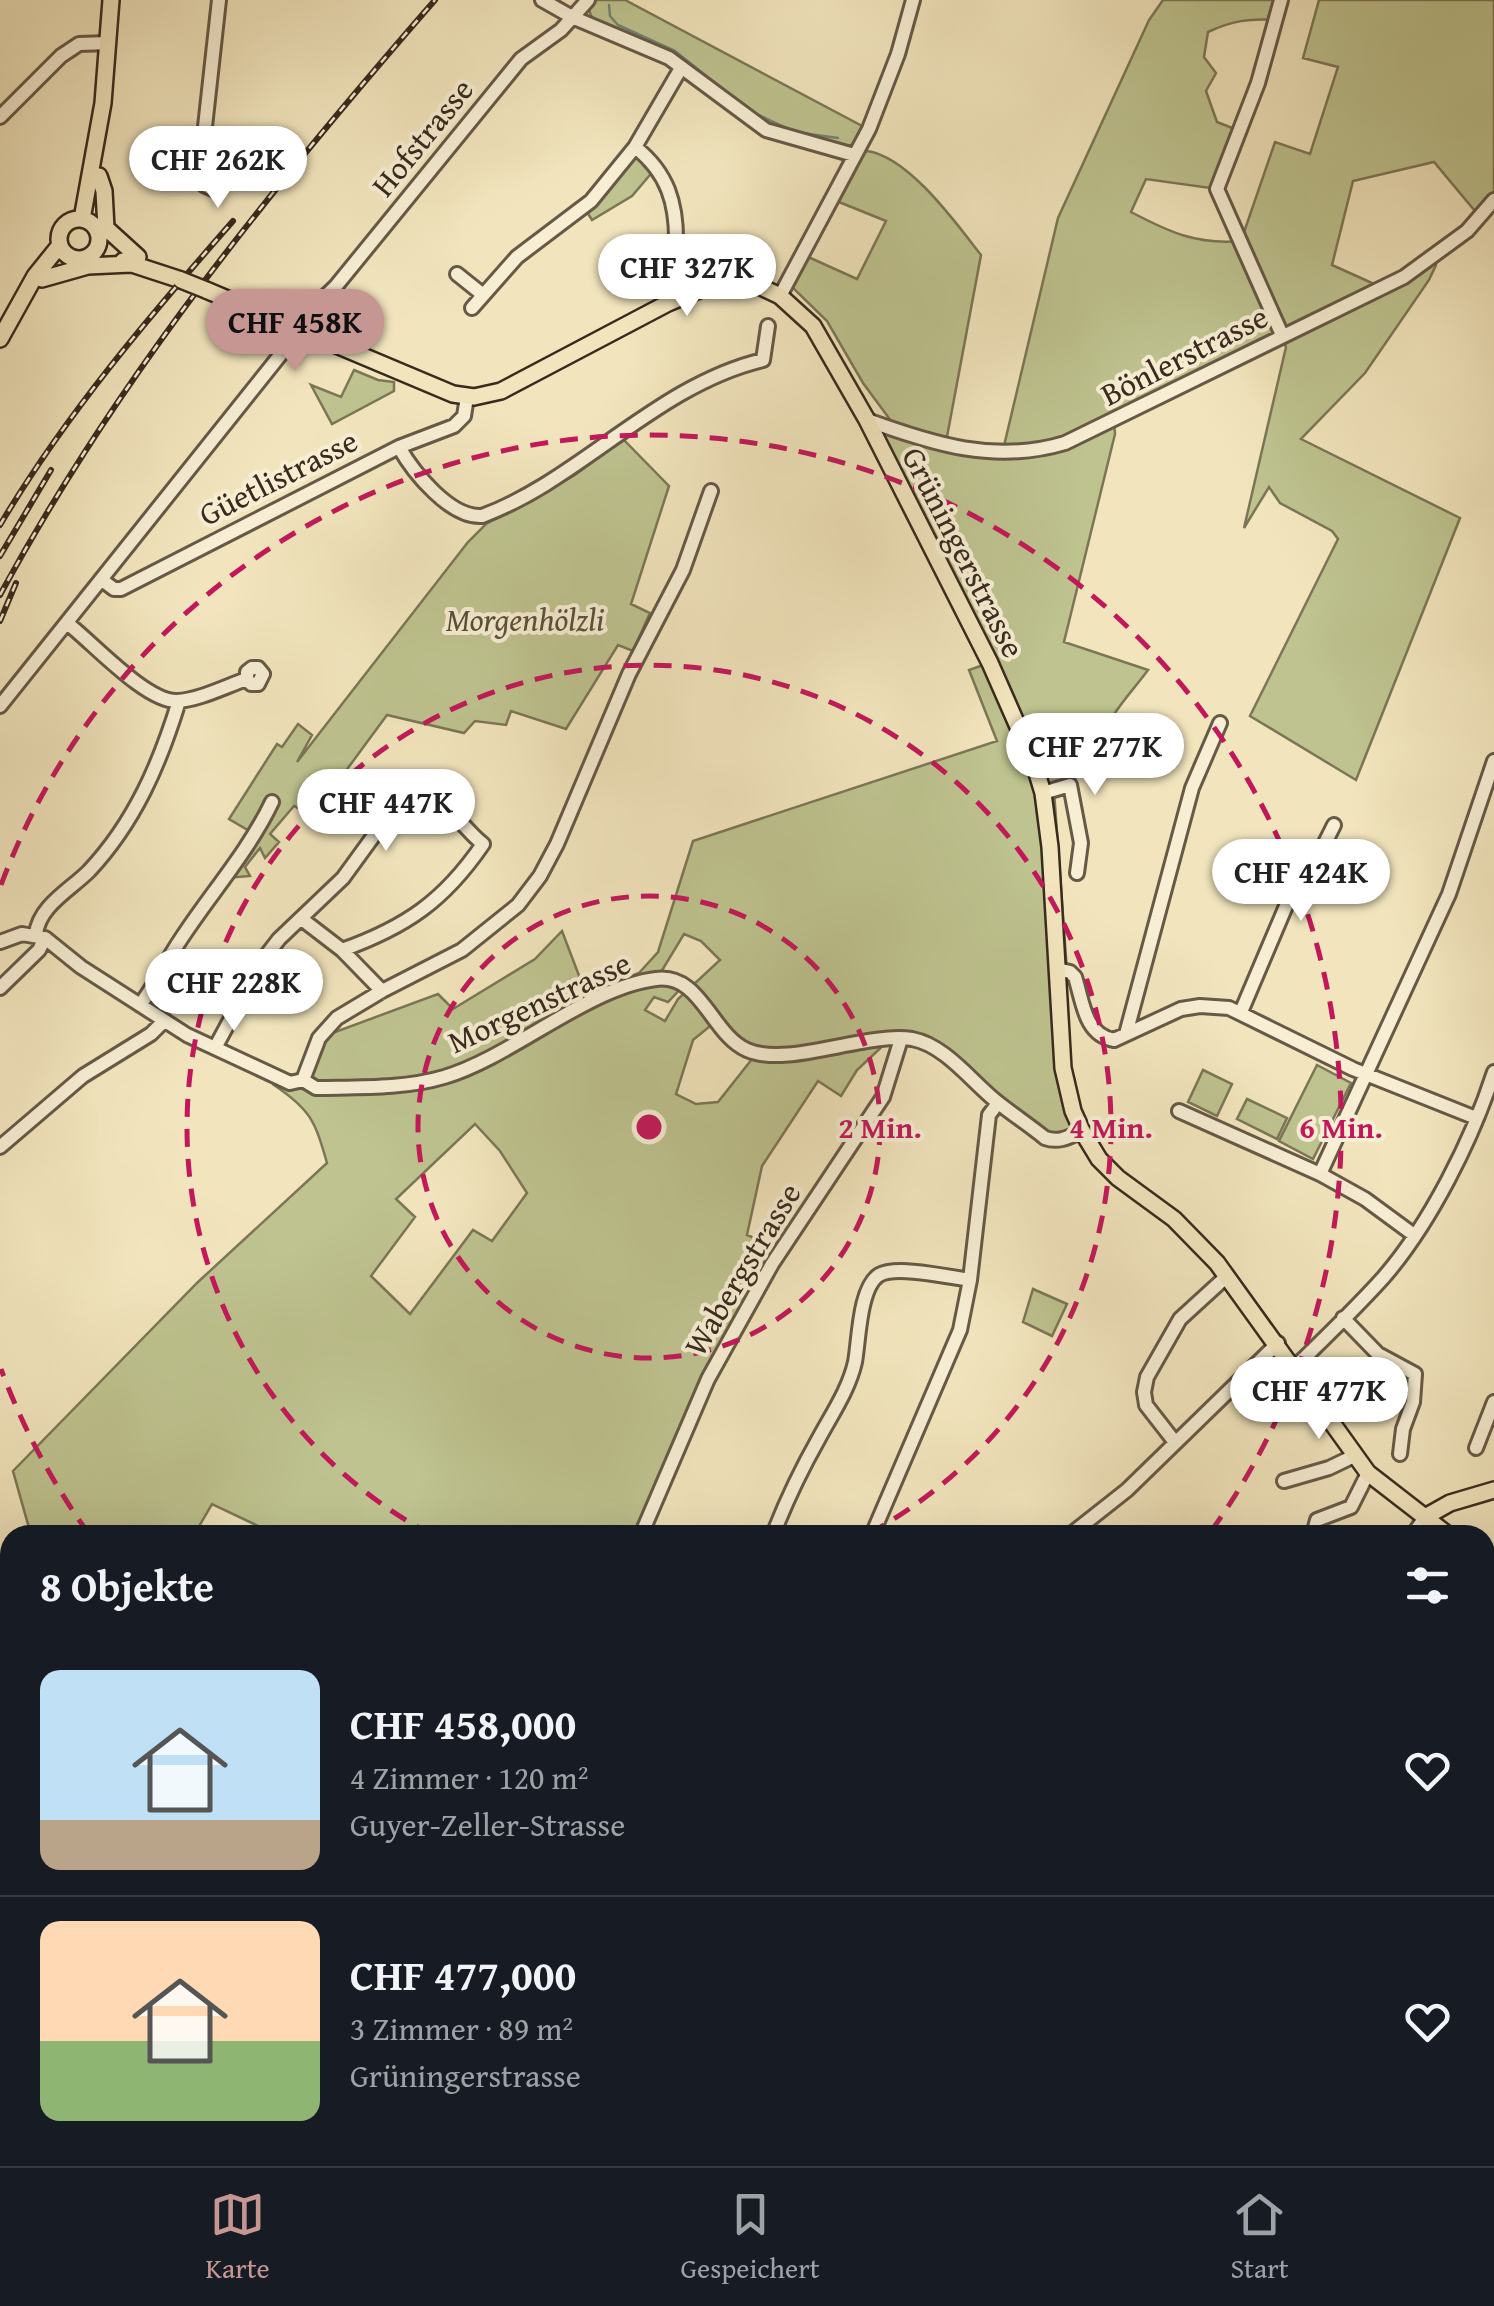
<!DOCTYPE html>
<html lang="de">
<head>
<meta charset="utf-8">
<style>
  body { margin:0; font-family:"Gentium Book Plus",serif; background:#20242c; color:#f1f3f6; height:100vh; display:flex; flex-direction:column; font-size:38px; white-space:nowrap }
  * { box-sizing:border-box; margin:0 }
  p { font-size:32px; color:#9ea1a6 }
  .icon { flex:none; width:55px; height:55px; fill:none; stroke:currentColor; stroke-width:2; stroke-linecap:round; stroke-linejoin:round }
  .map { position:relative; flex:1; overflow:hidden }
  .side { position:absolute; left:0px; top:1525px; width:1495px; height:642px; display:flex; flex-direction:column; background:#171b24; border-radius:30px 30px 0 0; box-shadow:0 10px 40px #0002 }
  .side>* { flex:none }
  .price { position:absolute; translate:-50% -85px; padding:0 22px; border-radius:35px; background:#fff; color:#222; font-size:32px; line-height:65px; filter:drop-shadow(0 2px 5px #0008) }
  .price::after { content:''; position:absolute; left:50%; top:60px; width:30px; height:22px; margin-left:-15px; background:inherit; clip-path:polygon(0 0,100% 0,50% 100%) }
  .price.active { background:#c59692; color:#111 }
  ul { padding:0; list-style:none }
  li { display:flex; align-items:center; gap:30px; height:250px; padding:0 40px }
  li+li { border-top:2px solid #363941 }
  li span { display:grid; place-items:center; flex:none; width:280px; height:200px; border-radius:20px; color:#555 }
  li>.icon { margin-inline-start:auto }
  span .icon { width:120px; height:120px; fill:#fffc; stroke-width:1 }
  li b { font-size:42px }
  h2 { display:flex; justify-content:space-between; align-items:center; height:120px; padding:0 40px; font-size:42px }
  .dock { display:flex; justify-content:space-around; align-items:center; height:140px; border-top:2px solid #363941; background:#171b24; font-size:28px; color:#9ea1a6 }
  .dock a { display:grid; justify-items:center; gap:5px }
  .dock .active { color:#c59692 }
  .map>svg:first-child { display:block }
</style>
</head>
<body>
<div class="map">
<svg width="1494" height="2166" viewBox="0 0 1494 2166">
  <rect width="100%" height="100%" fill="#f2e5bd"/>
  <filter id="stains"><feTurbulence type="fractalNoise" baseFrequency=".002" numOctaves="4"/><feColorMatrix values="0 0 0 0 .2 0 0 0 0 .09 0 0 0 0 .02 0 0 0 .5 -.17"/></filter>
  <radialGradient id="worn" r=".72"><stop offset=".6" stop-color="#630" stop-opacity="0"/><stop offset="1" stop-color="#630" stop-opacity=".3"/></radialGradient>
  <path fill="#bec38f" stroke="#7b7656" stroke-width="2.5" fill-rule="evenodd" d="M595,0H625L864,127L856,143L844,148L775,131L668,53L593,21L589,10Z
    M1163,0H1281L1275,20C1250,18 1231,21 1208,32L1204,57L1216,73L1206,91L1217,122L1240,131L1217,189L1146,179L1131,212C1169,232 1197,245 1241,241L1275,142L1310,154L1338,67L1303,58L1319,0H1494V200L1480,217L1434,162L1353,181L1332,265L1383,288L1432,259L1436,265L1429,280L1365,373L1301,439L1460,518L1356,780L1250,716L1338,539L1332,531L1280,503L1269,487L1244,528L1286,347L1282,336L1114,421L1115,434L1064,642L1148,670C1137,685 1123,700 1113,716C1094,744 1088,778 1054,791L1067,971L1058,970L1063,1068L1082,1131L1053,1141L921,1042L890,1039L857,1070L841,1096L818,1081L762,1166L747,1235L759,1240L752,1254L772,1264L708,1379L641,1535H277L212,1504L194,1535H31L13,1471L198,1282L327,1163C315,1121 311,1110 274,1085L280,1079L298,1084L319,1038L438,994L453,1009L535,959L562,931L586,994L639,973L658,952L693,841L997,741L969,670L989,663L867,420L890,428L1003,450L1058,218L1149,20ZM684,934L701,941L720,960L678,999L665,1021L645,1010L654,997L668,1002L685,984L658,977ZM715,1022L756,1054L718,1102L696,1104L676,1094L693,1040ZM475,1124L500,1151L527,1193L492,1241L473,1230L410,1314L371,1276L415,1217L396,1199Z
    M867,151C909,157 956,223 981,255L946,442L894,425L863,383L827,321L792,287L804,255L857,279L886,221L834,200L860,154Z
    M635,158L643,159L655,169L632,196L592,220L587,212L628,161Z
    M354,370L378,380L394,382V391L332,424L311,385L341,397Z
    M623,439L669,486L631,604L650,613L633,651L618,645L566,729L511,711L506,725L475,721L464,733L387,715L345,772L320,820L294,806L270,834L279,842L265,858L260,848L245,867L250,876L225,878L251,832L229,819L277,744L282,747L298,724L312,735L297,762L468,542L486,524L575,475Z
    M1317,1065L1351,1083L1313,1159L1279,1141Z
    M1203,1070L1232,1084L1217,1116L1188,1102Z
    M1247,1099L1287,1118L1277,1139L1237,1119Z
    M1033,1289L1067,1304L1052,1336L1023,1322Z
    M10,1614V1817L0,1828V1621Z
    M10,1926V2158H558L573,2166H0V1930Z
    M771,2158H1070L1064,2166H767Z
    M1233,2158H1453L1474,2166H1230Z"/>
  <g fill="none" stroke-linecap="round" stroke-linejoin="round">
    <path stroke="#738376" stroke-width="2.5" d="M609,5L610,16L618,25L675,51L740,103
      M750,111L795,132L838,138"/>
    <defs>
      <path id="minor" d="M542,0L572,17L669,58L766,130L854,155
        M1281,0L1258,83L1217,189L1282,335
        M0,117L61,56L79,44L108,43
        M205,138L224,171L225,183L215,190L204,185L200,172L219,0
        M635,147C668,173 677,204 676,245L638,266
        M457,274L482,294
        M780,296L869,129L898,54L913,0
        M472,308L517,257L591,201L635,147L681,68
        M305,316L336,286L521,59L561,30L588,0
        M867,420C933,444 995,464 1065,443L1404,277L1467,231L1494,200
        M399,447C413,472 450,518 482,516C580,480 657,385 763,360L768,326
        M102,580L114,589H121L399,447L454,426L464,416L467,397
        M67,623C92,642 146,702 177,701C199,700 226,686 247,679L251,684H258L263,674L258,668H252L247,672V679
        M0,706L293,339
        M1043,793L1070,785L1081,843L1077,873
        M303,920L342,950L382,991
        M36,934C39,906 70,890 89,871C135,822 160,763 179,701
        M0,942L22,934L45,938L81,967L187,1035L290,1083L303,1080L316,1088C357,1087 404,1089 444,1077C512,1057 588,987 656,979C701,973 711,1034 747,1050C787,1068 865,1032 912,1039C945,1045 972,1082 996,1101C1012,1114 1029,1125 1045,1138C1059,1143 1069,1137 1082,1131
        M1057,969L1070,972L1075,977C1083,1001 1084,1035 1114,1040L1181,1009L1200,1006L1229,1008L1353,1069L1476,1118
        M0,988L39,950L45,938
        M140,1005C156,984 166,961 181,939C211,893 248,852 272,802
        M1241,1012L1289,899L1317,859L1334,825
        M1126,1034L1192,788L1220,723
        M215,1048L262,961L279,939L343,878L407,790L418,784C445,796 460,826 483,844C444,901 406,927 342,950
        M303,1080L319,1038L337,1018L382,991L462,950L518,905L540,876L557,844L629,674L683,570L711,491
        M1179,1111L1320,1174L1365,1199L1414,1235
        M0,1147L83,1076L151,1034L164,1021
        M1320,1174L1449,894L1494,761
        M1343,1318L1378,1354L1415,1374L1413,1402L1403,1429L1400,1454
        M1295,1367C1325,1338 1355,1309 1383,1278C1430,1224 1472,1140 1494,1072
        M1174,1441L1146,1405L1144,1392L1147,1377L1180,1319L1227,1276
        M1476,1448L1494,1402
        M1284,1481L1329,1468L1354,1456
        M641,1535L708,1379L772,1264L883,1097L901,1039
        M773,1535C786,1501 801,1470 819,1438C832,1414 849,1389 855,1362C859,1341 859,1288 879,1275C896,1265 949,1277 970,1280
        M872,1535L960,1330L970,1280L989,1115L998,1103
        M1070,1535L1127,1490L1278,1343
        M1313,1535L1317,1520L1351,1507L1368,1473
        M1413,1535L1425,1517
        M315,2166L323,2158
        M1277,2166L1278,2158"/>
      <path id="major" d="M99,176L104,191L106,228L138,257
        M82,219L103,103L111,0
        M59 239a20 20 0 1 1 40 0a20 20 0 1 1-40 0Z
        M123,261L181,280
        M42,279L88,266L131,264
        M206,290L284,323
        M283 326a13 13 0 1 1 26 0a13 13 0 1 1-26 0Z
        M308,333L453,394L474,397L501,391L668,303L708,286L734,282L759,286L780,296L813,326L867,420L990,663L1034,763L1043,793L1050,847L1063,1068L1073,1111L1082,1131L1099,1159L1118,1178L1174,1219L1217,1263L1368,1473L1448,1535
        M0,339L35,276L60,245
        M1425,1517L1450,1503L1494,1490
        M1485,1562L1494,1569"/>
    </defs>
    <use href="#minor" stroke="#665946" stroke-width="18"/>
    <use href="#major" stroke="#382a1e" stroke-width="20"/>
    <use href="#minor" stroke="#f7eed4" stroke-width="12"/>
    <use href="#major" stroke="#f2e5bd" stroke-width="15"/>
    <defs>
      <path id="rail" d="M0,525C66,414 148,318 233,221
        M0,556L51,470
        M0,595C118,377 273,186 435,0
        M0,621L16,583"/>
    </defs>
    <use href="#rail" stroke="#382a1e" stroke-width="6"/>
    <use href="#rail" stroke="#f7eed4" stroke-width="2.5" stroke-dasharray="8" stroke-linecap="butt"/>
    <defs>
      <path id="major-bridge" d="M181,280L206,290"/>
    </defs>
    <use href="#major-bridge" stroke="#382a1e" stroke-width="20" stroke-linecap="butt"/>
    <use href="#major-bridge" stroke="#f2e5bd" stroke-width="15"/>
  </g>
  <g fill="none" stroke="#c2185b" stroke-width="5" stroke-dasharray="18 12">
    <circle cx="649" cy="1127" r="231"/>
    <path d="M432 1535A462 462 0 1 1 866 1535"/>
    <path d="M89 1534A692 692 0 0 1 1 1369M1 885A692 692 0 1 1 1209 1534"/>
  </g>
  <g text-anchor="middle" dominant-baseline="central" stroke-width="8" stroke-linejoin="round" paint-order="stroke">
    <g font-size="32" fill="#382a1e" stroke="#f7eed4">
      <text transform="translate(422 137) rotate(-51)">Hofstrasse</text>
      <text transform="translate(1184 355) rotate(-27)">Bönlerstrasse</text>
      <text transform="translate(278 477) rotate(-27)">Güetlistrasse</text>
      <text transform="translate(964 552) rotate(63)">Grüningerstrasse</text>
      <text transform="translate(539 1002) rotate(-25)">Morgenstrasse</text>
      <text transform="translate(742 1269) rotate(-59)">Wabergstrasse</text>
    </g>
    <g font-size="32" font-style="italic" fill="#5a503a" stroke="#f7eed4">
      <text x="525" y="619">Morgenhölzli</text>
    </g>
  </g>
  <circle cx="649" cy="1127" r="15" fill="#c2185b" stroke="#f7eed4" stroke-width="5"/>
  <g font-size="30" text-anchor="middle" font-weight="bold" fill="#c2185b" stroke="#f7eed4" stroke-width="8" stroke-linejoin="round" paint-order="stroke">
    <text x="880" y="1138">2 Min.</text>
    <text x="1111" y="1138">4 Min.</text>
    <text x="1341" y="1138">6 Min.</text>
  </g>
  <rect width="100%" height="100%" filter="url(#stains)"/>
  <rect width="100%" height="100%" fill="url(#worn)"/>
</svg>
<b class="price" style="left:218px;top:211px">CHF 262K</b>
<b class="price" style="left:687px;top:319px">CHF 327K</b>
<b class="price active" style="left:295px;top:374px">CHF 458K</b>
<b class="price" style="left:1095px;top:798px">CHF 277K</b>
<b class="price" style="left:386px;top:854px">CHF 447K</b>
<b class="price" style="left:1301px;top:924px">CHF 424K</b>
<b class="price" style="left:234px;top:1034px">CHF 228K</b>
<b class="price" style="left:1319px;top:1442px">CHF 477K</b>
<section class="side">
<h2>8 Objekte<svg class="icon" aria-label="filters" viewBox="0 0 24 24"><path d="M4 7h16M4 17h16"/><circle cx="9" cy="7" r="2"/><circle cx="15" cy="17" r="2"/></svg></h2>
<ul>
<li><span style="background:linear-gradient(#bfe0f5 75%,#b9a48a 0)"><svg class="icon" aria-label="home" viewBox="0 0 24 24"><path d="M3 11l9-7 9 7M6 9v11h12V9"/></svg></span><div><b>CHF 458,000</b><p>4 Zimmer · 120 m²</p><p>Guyer-Zeller-Strasse</p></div><svg class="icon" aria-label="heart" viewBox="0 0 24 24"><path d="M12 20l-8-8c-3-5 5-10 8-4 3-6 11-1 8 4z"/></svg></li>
<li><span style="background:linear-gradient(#ffd9b3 60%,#8fb573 0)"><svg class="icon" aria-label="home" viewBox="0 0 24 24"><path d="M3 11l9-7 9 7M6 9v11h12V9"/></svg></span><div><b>CHF 477,000</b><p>3 Zimmer · 89 m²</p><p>Grüningerstrasse</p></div><svg class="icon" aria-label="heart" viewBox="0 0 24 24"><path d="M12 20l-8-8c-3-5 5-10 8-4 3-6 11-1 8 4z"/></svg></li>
</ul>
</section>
</div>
<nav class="dock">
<a class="active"><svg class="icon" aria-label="map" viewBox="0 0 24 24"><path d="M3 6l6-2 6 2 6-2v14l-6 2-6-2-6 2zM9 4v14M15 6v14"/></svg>Karte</a>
<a><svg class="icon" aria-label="saved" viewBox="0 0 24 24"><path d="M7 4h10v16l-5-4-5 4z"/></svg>Gespeichert</a>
<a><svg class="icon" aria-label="home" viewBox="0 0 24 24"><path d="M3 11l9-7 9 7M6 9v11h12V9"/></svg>Start</a>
</nav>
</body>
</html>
